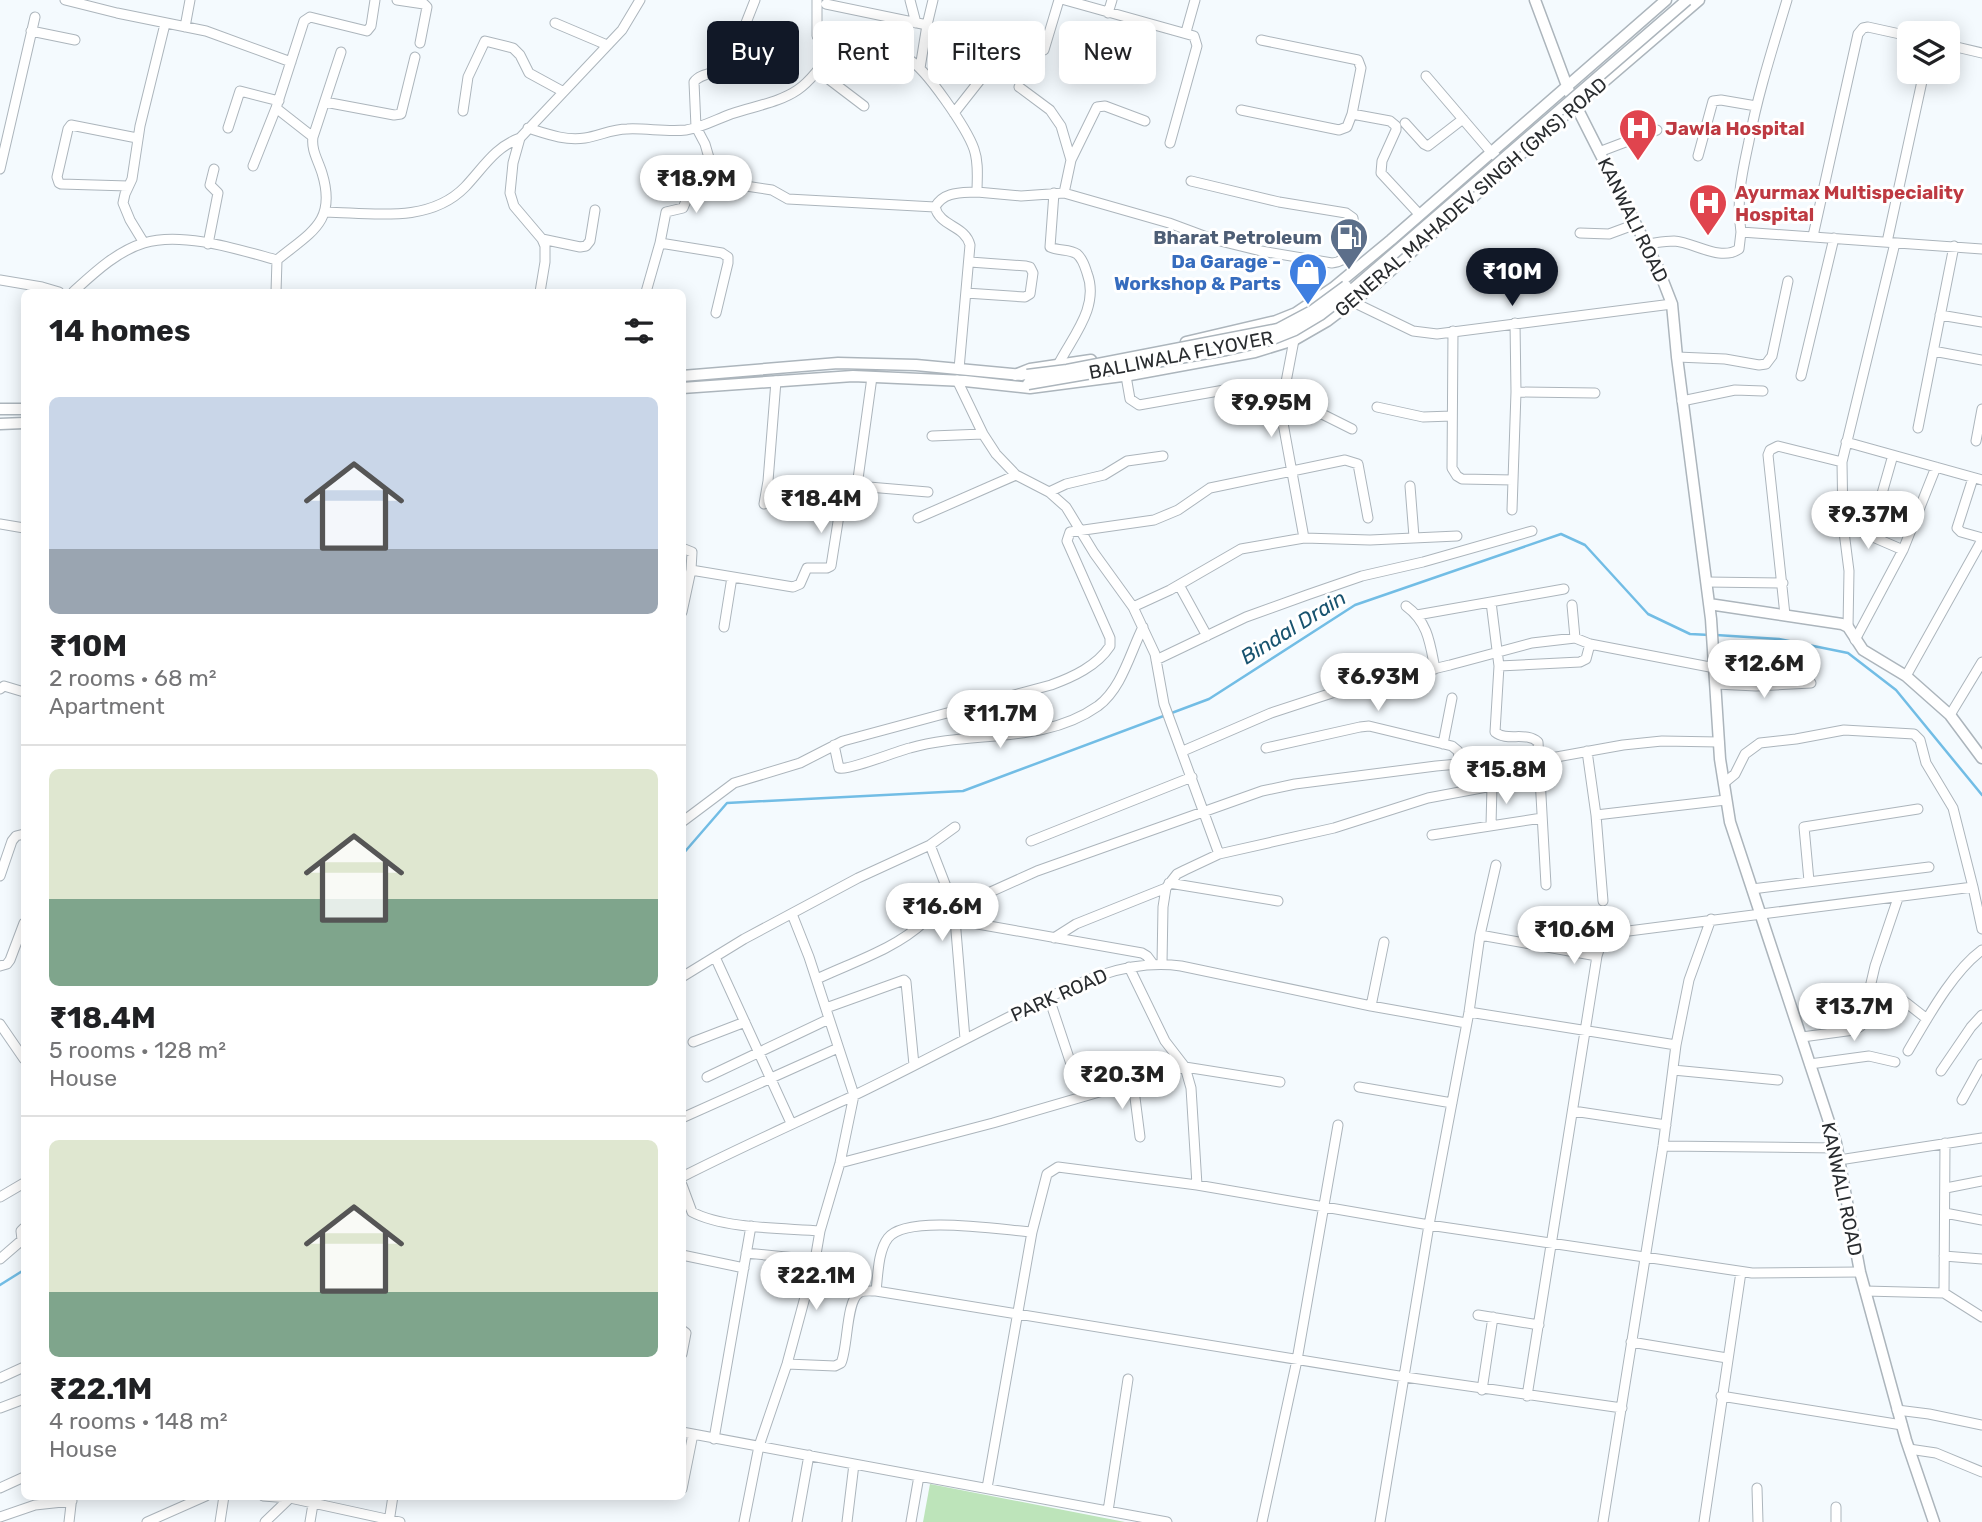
<!DOCTYPE html>
<html lang="en">
<head>
<meta charset="utf-8">
<style>
  body { margin:0; font-family:Rubik,sans-serif; background:#f2f2f2; color:#202124; height:100vh; display:flex; flex-direction:column; font-size:26px; white-space:nowrap }
  * { box-sizing:border-box; margin:0 }
  p { font-size:23px; color:#757577 }
  .icon { flex:none; width:38px; height:38px; fill:none; stroke:currentColor; stroke-width:2; stroke-linecap:round; stroke-linejoin:round }
  .map { position:relative; flex:1; overflow:hidden }
  .sheet { position:absolute; left:21px; top:289px; width:665px; height:1211px; display:flex; flex-direction:column; background:#fff; border-radius:10px; box-shadow:0 4px 18px #0003 }
  .sheet>* { flex:none }
  .hud { position:absolute; left:707px; top:21px; width:665px; height:63px; display:flex; gap:14px }
  .fabs { position:absolute; left:1897px; top:21px; display:grid; gap:14px }
  .fabs a { display:grid; place-items:center; width:63px; height:63px; border-radius:10px; background:#fff; box-shadow:0 4px 18px #0003; font-size:35px }
  .price { position:absolute; translate:-50% -60px; padding:0 16px; border-radius:24px; background:#fff; color:#222; font-size:23px; line-height:46px; filter:drop-shadow(0 2px 4px #0008) }
  .price::after { content:''; position:absolute; left:50%; top:42px; width:21px; height:16px; margin-left:-10px; background:inherit; clip-path:polygon(0 0,100% 0,50% 100%) }
  .price.active { background:#111827; color:#fff }
  ul { padding:0; list-style:none }
  li { display:grid; align-content:center; gap:14px; height:371px; padding:0 28px }
  li+li { border-top:2px solid #e0e0e0 }
  li span { display:grid; place-items:center; height:217px; border-radius:10px; color:#555 }
  li>.icon { margin-inline-start:auto }
  span .icon { width:126px; height:126px; fill:#fffc; stroke-width:1 }
  li b { font-size:30px }
  h2 { display:flex; justify-content:space-between; align-items:center; height:84px; padding:0 28px; font-size:30px }
  .chip { padding:0 24px; border-radius:10px; background:#fff; box-shadow:0 4px 18px #0003; font-size:24px; line-height:63px }
  .chip.active { background:#111827; color:#fff }
  .map>svg:first-child { display:block }
</style>
</head>
<body>
<div class="map">
<svg width="1982" height="1522" viewBox="0 0 1982 1522">
  <rect width="100%" height="100%" fill="#f4fafe"/>
  <path fill="#bde4ba" d="M930,1484L1125,1522H923Z"/>
  <g fill="none" stroke-linecap="round" stroke-linejoin="round">
    <path stroke="#72bde5" stroke-width="2.5" d="M1716,635L1779,639L1848,653L1896,690L1982,795
      M682,855L727,803L963,791L1209,699L1355,605L1561,534L1585,545L1648,614L1690,634L1710,635
      M0,1285L24,1270"/>
    <defs>
      <path id="minor" d="M65,0L117,13L206,31L291,62
        M397,0L424,4L427,7L420,43
        M755,0L729,66C718,74 701,72 694,82L696,127L705,144L714,175L726,183L772,190L788,199L935,207
        M817,0V36L834,46
        M910,0L916,23
        M1065,0L1194,36L1197,46L1170,143
        M1787,0C1773,47 1758,93 1749,141C1742,174 1736,198 1741,232L1982,249
        M826,4L927,25
        M1108,13L1112,0
        M555,23L607,45
        M185,27L190,0
        M31,31L75,40
        M1186,32L1195,0
        M995,35L1044,50L1059,0
        M1261,40L1358,60L1361,68L1352,114L1390,121L1396,126V130L1382,161L1381,173L1419,214
        M1948,45L1982,53
        M920,68L927,25L933,0
        M818,71L864,106
        M1426,76L1491,152L1505,165
        M1019,87L1050,110L1061,126L1071,160L1064,193
        M325,102L394,115L401,114L415,57
        M1241,110L1339,130L1347,127L1352,114
        M463,111L468,77L485,41L513,48L520,55L529,73L562,91
        M954,113L980,80
        M1405,123L1424,144L1428,146L1463,119
        M228,128L240,91L279,101
        M528,128C547,134 565,141 585,138C599,136 612,129 627,129C646,128 666,132 686,130C701,128 717,119 731,114C786,97 802,100 834,46C858,48 886,47 908,59C926,68 967,129 974,149C979,163 977,178 977,192L1021,196L1064,193L1169,223L1212,239L1261,251L1332,263C1352,262 1356,234 1353,218L1346,213L1279,202L1191,181
        M313,137L341,52
        M1599,152L1657,130
        M1698,156L1713,101L1721,100L1756,106
        M1071,160L1097,107L1105,106L1145,121
        M253,166L276,108L304,21L310,17L367,31L371,26L375,0
        M0,169L35,17
        M128,186L61,184L59,183L57,177L68,129L71,125L137,138
        M1054,193L1050,247C1058,251 1070,249 1077,254C1083,259 1085,267 1087,273C1100,307 1072,337 1058,365
        M326,212C372,213 429,224 465,187C483,168 495,147 520,138
        M1580,233L1609,234L1636,224
        M1813,236L1858,34L1863,28L1868,27L1909,36
        M542,239L580,247L586,246L590,241L595,210
        M1887,242L1924,72
        M144,243L130,220L123,203L125,194L132,179L140,126L165,24
        M660,243L666,212L683,208L695,179L711,167
        M208,244L218,193L210,185L214,169
        M1646,244C1655,243 1665,241 1674,241C1694,242 1720,262 1739,249L1741,232
        M0,280L42,287L59,292
        M73,292C94,273 117,251 144,243C182,231 240,250 277,260
        M276,292L277,260C311,232 337,222 322,173C318,160 311,150 313,137L276,108
        M540,292L545,262V246L542,239L514,206L510,193L513,163L520,138L622,30L640,0
        M646,292L660,243L722,253L728,257V263L716,313
        M966,293L1025,297L1030,294L1033,273L1030,267L1026,266L970,262
        M1353,302L1413,331L1437,334L1672,304
        M1940,315L1982,322
        M1453,331L1452,468L1457,476L1462,479L1513,480
        M1294,340L1286,382L1283,423L1304,538
        M1933,351L1982,360
        M1677,357L1725,359L1759,365L1766,364L1772,356L1788,281
        M959,369L970,245C965,225 940,227 935,207C944,191 961,193 977,192
        M1126,376L1130,399L1139,405L1230,389
        M1801,376L1834,238
        M957,380L983,434L996,454L1016,475L1049,492L1066,507L1094,553L1133,607L1155,654L1164,704L1219,854
        M1516,392L1595,393
        M1284,395L1352,429
        M1682,401L1735,390L1763,391
        M1377,407L1423,417L1452,416
        M1918,428L1954,246
        M932,436L983,434
        M1976,441L1982,409
        M1846,442L1982,480
        M1973,478L1957,528L1961,532L1982,538
        M857,486L928,492
        M1410,486L1414,537
        M1049,492L1066,484L1104,475L1127,461L1163,456
        M764,504L768,481L776,381
        M1879,504L1893,455
        M1512,510L1516,392L1515,323
        M918,518L1016,475
        M0,524L24,528
        M1843,524L1903,550
        M682,548L692,552L691,570L793,587L800,584L807,568H827L831,566L843,490L846,487L857,486L872,377
        M1707,582L1783,583
        M1179,585L1207,636
        M1491,602L1499,666L1495,732C1507,742 1526,731 1538,742L1546,885
        M1572,605L1575,638
        M1406,606C1428,622 1430,643 1435,669
        M1133,607L1170,590L1241,549L1304,538L1370,540L1457,536
        M682,612L691,570
        M1417,615L1564,589
        M1785,615L1768,455L1770,450L1778,446L1842,462
        M724,627L732,577
        M1848,627L1849,571L1843,524L1842,462L1895,243
        M1855,640L1903,550L1936,467
        M1156,660L1246,617L1307,595L1362,576L1423,562L1532,531
        M1499,666L1580,662L1586,659L1590,644
        M1906,676L1982,540
        M1716,684L1756,686L1811,683
        M0,689L4,686L24,692
        M1950,715L1982,662
        M1443,744L1452,698
        M834,745L839,768C848,771 897,751 910,748C972,730 1043,745 1098,706C1122,688 1130,653 1143,627
        M1266,748L1360,727L1369,726L1452,746L1458,751L1460,764
        M1183,751L1271,713L1332,693L1450,665L1532,643L1575,638L1590,644L1715,668
        M1587,751L1596,815L1603,901
        M1724,783L1735,774L1745,754L1760,743L1796,739L1844,730L1914,734L1920,740L1926,763L1953,808L1973,887
        M1596,815L1726,800
        M682,822L734,783L800,763L843,741L1051,685C1073,677 1097,666 1110,646V638L1067,541L1070,532L1154,520L1178,510L1210,488L1345,460L1358,464L1368,518
        M1491,825L1492,786
        M1432,835L1542,818
        M1031,841L1192,777
        M930,845L954,907L965,1039
        M0,876L12,841L16,836L24,834
        M1809,881L1804,827L1918,809
        M1169,883L1278,901
        M1752,889L1929,867
        M955,920L1142,953L1147,956L1153,964
        M1480,935L1597,956
        M1054,938L1076,924L1166,888
        M715,957L791,1123
        M1162,963L1163,907L1166,888L1177,874L1185,870L1219,854L1334,828L1428,798L1492,786V761
        M0,966L7,964L10,960L24,923
        M1129,967L1165,1041L1185,1067L1191,1088L1197,1185
        M682,977L744,939L858,878L930,845L955,827
        M817,979C853,962 895,949 924,922L1037,871L1262,791L1295,784L1436,766L1492,761L1540,760L1623,745L1662,741L1719,742
        M1871,987L1904,1001L1927,1019
        M1049,998L1082,1097
        M1371,1006L1384,942
        M826,1008L904,980L906,982L914,1065
        M1469,1012L1676,1045
        M0,1024L24,1059
        M1802,1037L1854,1030L1861,1026L1875,966L1898,898
        M693,1042L745,1022
        M1908,1051C1927,1019 1952,972 1982,950
        M1810,1064L1869,1056L1895,1062
        M1673,1070L1778,1080
        M1941,1071L1971,1027L1982,1015
        M707,1077L829,1019
        M1133,1082L1140,1137
        M1359,1087L1452,1103
        M1962,1100L1982,1064
        M1573,1111L1666,1125
        M682,1118L838,1048
        M1663,1146L1837,1148
        M1839,1160L1982,1138
        M840,1163L993,1123L1185,1067L1280,1082
        M682,1177C739,1148 797,1122 855,1095C907,1070 959,1042 1011,1016C1064,990 1120,957 1181,966L1371,1006L1466,1023
        M682,1185L692,1212C724,1229 783,1228 820,1231
        M1946,1188L1982,1181
        M0,1197L24,1183
        M1945,1213L1982,1220
        M746,1253L815,1260
        M682,1255L744,1268
        M1944,1256L1982,1259
        M0,1259L22,1240L21,1231L24,1228
        M876,1291C878,1275 878,1251 888,1238C906,1214 1002,1230 1032,1232
        M1865,1291L1944,1293L1982,1317
        M1944,1293L1945,1143
        M1478,1315L1539,1325
        M682,1330L686,1333L682,1354
        M1631,1342L1727,1358
        M787,1364L835,1366L841,1363C848,1348 846,1301 859,1293C863,1290 870,1291 876,1291L1405,1377L1622,1408
        M0,1378L24,1367
        M1482,1390L1493,1317
        M1527,1396L1597,956L1603,937L1613,933L1973,887L1982,929
        M1721,1396L1902,1425
        M0,1408L24,1399
        M1897,1410L1929,1414L1982,1425
        M682,1432L1167,1522
        M714,1439L751,1226
        M1909,1449L1936,1453L1982,1472
        M0,1488L24,1477
        M987,1488L1032,1232L1047,1174L1058,1167L1197,1185L1429,1225L1752,1273L1860,1272
        M1757,1488L1758,1522
        M682,1489L693,1434
        M263,1496L290,1498L400,1522
        M1108,1511L1128,1379
        M0,1517L35,1505L72,1501
        M69,1522L72,1496
        M147,1522L206,1496
        M220,1522L224,1496
        M265,1522L290,1498
        M310,1522L313,1504
        M389,1522L393,1496
        M744,1522L759,1446L787,1364L815,1260L820,1231L840,1163L854,1095L809,957L792,914
        M797,1522L809,1455
        M847,1522L854,1464
        M911,1522L919,1476
        M1262,1522L1297,1360L1338,1125
        M1380,1522L1429,1225L1469,1012L1480,935L1496,865
        M1603,1522L1663,1146L1676,1045L1689,980L1711,919
        M1704,1522L1741,1272
        M1836,1522V1507"/>
      <path id="tertiary" d="M1535,0L1570,94L1658,268L1672,304L1677,357L1711,619L1720,759L1730,822L1836,1143L1860,1272L1906,1440L1934,1522
        M1186,342L1276,321L1296,313L1333,288L1391,240L1666,0
        M1015,375L1030,369L1091,360
        M682,376L838,363L916,365L1022,375
        M682,388L853,376L965,381L1030,388L1130,375L1255,352L1294,340L1327,321L1377,283L1551,127L1699,0
        M0,409H24
        M0,424L24,423
        M1709,604L1842,624L1848,627L1863,650L1906,676L1950,715L1982,758"/>
    </defs>
    <use href="#minor" stroke="#acb5bc" stroke-width="11"/>
    <use href="#tertiary" stroke="#acb5bc" stroke-width="13"/>
    <use href="#minor" stroke="#fff" stroke-width="9"/>
    <use href="#tertiary" stroke="#fff" stroke-width="10"/>
    <defs>
      <path id="tertiary-bridge" d="M1027,375L1067,370L1278,329L1312,311L1346,286
        M1028,384L1226,350L1270,340L1295,330L1320,315L1347,294L1687,0"/>
    </defs>
    <use href="#tertiary-bridge" stroke="#acb5bc" stroke-width="13" stroke-linecap="butt"/>
    <use href="#tertiary-bridge" stroke="#fff" stroke-width="10"/>
  </g>
  <defs>
    <symbol id="hospital-pin" viewBox="-11 -11 22 30"><path d="M0 17L-7.5 6A9.5 9.5 0 1 1 7.5 6Z" fill="#e0444e" stroke="#fff"/><path d="M-5-5h3v3.5h4V-5h3V5h-3V1.5h-4V5h-3Z" fill="#fff"/></symbol>
    <symbol id="fuel-pin" viewBox="-11 -11 22 30"><path d="M0 17L-7.5 6A9.5 9.5 0 1 1 7.5 6Z" fill="#5c6f8a" stroke="#fff"/><path d="M-5.5-6h7V0h2V4h1.3V-2.5L3-4.5l.8-.8L6-3V5H2.5V1h-1V6h-7ZM-4.2-4.7v3.2H.2V-4.7Z" fill="#fff"/></symbol>
    <symbol id="shop-pin" viewBox="-11 -11 22 30"><path d="M0 17L-7.5 6A9.5 9.5 0 1 1 7.5 6Z" fill="#3f7fe0" stroke="#fff"/><path d="M-5-2.5h2.3a2.7 3.5 0 0 1 5.4 0H5L5.5 6h-11ZM-1.5-2.5h3a1.5 2.3 0 0 0-3 0Z" fill="#fff"/></symbol>
  </defs>
  <g fill-rule="evenodd">
    <use href="#hospital-pin" x="1616" y="106" width="44" height="60"/>
    <use href="#hospital-pin" x="1686" y="181" width="44" height="60"/>
    <use href="#fuel-pin" x="1327" y="215" width="44" height="60"/>
    <use href="#shop-pin" x="1286" y="250" width="44" height="60"/>
  </g>
  <g text-anchor="middle" dominant-baseline="central" stroke-width="6" stroke-linejoin="round" paint-order="stroke">
    <g font-size="19" font-weight="bold" fill="#be3a42" stroke="#fff" text-anchor="start">
      <text x="1665" y="128">Jawla Hospital</text>
      <text x="1735" y="192">Ayurmax Multispeciality<tspan x="1735" dy="22">Hospital</tspan></text>
    </g>
    <g font-size="19" fill="#292c2f" stroke="#fff">
      <text transform="translate(1471 197) rotate(-41)">GENERAL MAHADEV SINGH (GMS) ROAD</text>
      <text transform="translate(1633 220) rotate(64)">KANWALI ROAD</text>
      <text transform="translate(1181 355) rotate(-11)">BALLIWALA FLYOVER</text>
      <text transform="translate(1059 995) rotate(-24)">PARK ROAD</text>
      <text transform="translate(1842 1189) rotate(78)">KANWALI ROAD</text>
    </g>
    <g font-size="19" font-weight="bold" fill="#4e5e75" stroke="#fff" text-anchor="end">
      <text x="1322" y="237">Bharat Petroleum</text>
    </g>
    <g font-size="19" font-weight="bold" fill="#366cbe" stroke="#fff" text-anchor="end">
      <text x="1281" y="261">Da Garage -<tspan x="1281" dy="22">Workshop &amp; Parts</tspan></text>
    </g>
    <g font-size="21" font-style="italic" fill="#18536f" stroke="#fff">
      <text transform="translate(1293 627) rotate(-32)">Bindal Drain</text>
    </g>
  </g>
</svg>
<div class="fabs">
<a><svg class="icon" aria-label="layers" viewBox="0 0 24 24"><path d="M12 4l9 5-9 5-9-5zM3 14l9 5 9-5"/></svg></a>
</div>
<b class="price" style="left:696px;top:215px">₹18.9M</b>
<b class="price active" style="left:1512px;top:308px">₹10M</b>
<b class="price" style="left:1271px;top:439px">₹9.95M</b>
<b class="price" style="left:821px;top:535px">₹18.4M</b>
<b class="price" style="left:1868px;top:551px">₹9.37M</b>
<b class="price" style="left:1764px;top:700px">₹12.6M</b>
<b class="price" style="left:1378px;top:713px">₹6.93M</b>
<b class="price" style="left:1000px;top:750px">₹11.7M</b>
<b class="price" style="left:1506px;top:806px">₹15.8M</b>
<b class="price" style="left:942px;top:943px">₹16.6M</b>
<b class="price" style="left:1574px;top:966px">₹10.6M</b>
<b class="price" style="left:1854px;top:1043px">₹13.7M</b>
<b class="price" style="left:1122px;top:1111px">₹20.3M</b>
<b class="price" style="left:816px;top:1312px">₹22.1M</b>
<div class="hud">
<a class="chip active">Buy</a>
<a class="chip">Rent</a>
<a class="chip">Filters</a>
<a class="chip">New</a>
</div>
<section class="sheet">
<h2>14 homes<svg class="icon" aria-label="filters" viewBox="0 0 24 24"><path d="M4 7h16M4 17h16"/><circle cx="9" cy="7" r="2"/><circle cx="15" cy="17" r="2"/></svg></h2>
<ul>
<li><span style="background:linear-gradient(#c9d6e8 70%,#9aa5b1 0)"><svg class="icon" aria-label="home" viewBox="0 0 24 24"><path d="M3 11l9-7 9 7M6 9v11h12V9"/></svg></span><div><b>₹10M</b><p>2 rooms · 68 m²</p><p>Apartment</p></div></li>
<li><span style="background:linear-gradient(#dfe7d0 60%,#7fa58c 0)"><svg class="icon" aria-label="home" viewBox="0 0 24 24"><path d="M3 11l9-7 9 7M6 9v11h12V9"/></svg></span><div><b>₹18.4M</b><p>5 rooms · 128 m²</p><p>House</p></div></li>
<li><span style="background:linear-gradient(#dfe7d0 70%,#7fa58c 0)"><svg class="icon" aria-label="home" viewBox="0 0 24 24"><path d="M3 11l9-7 9 7M6 9v11h12V9"/></svg></span><div><b>₹22.1M</b><p>4 rooms · 148 m²</p><p>House</p></div></li>
</ul>
</section>
</div>
</body>
</html>
